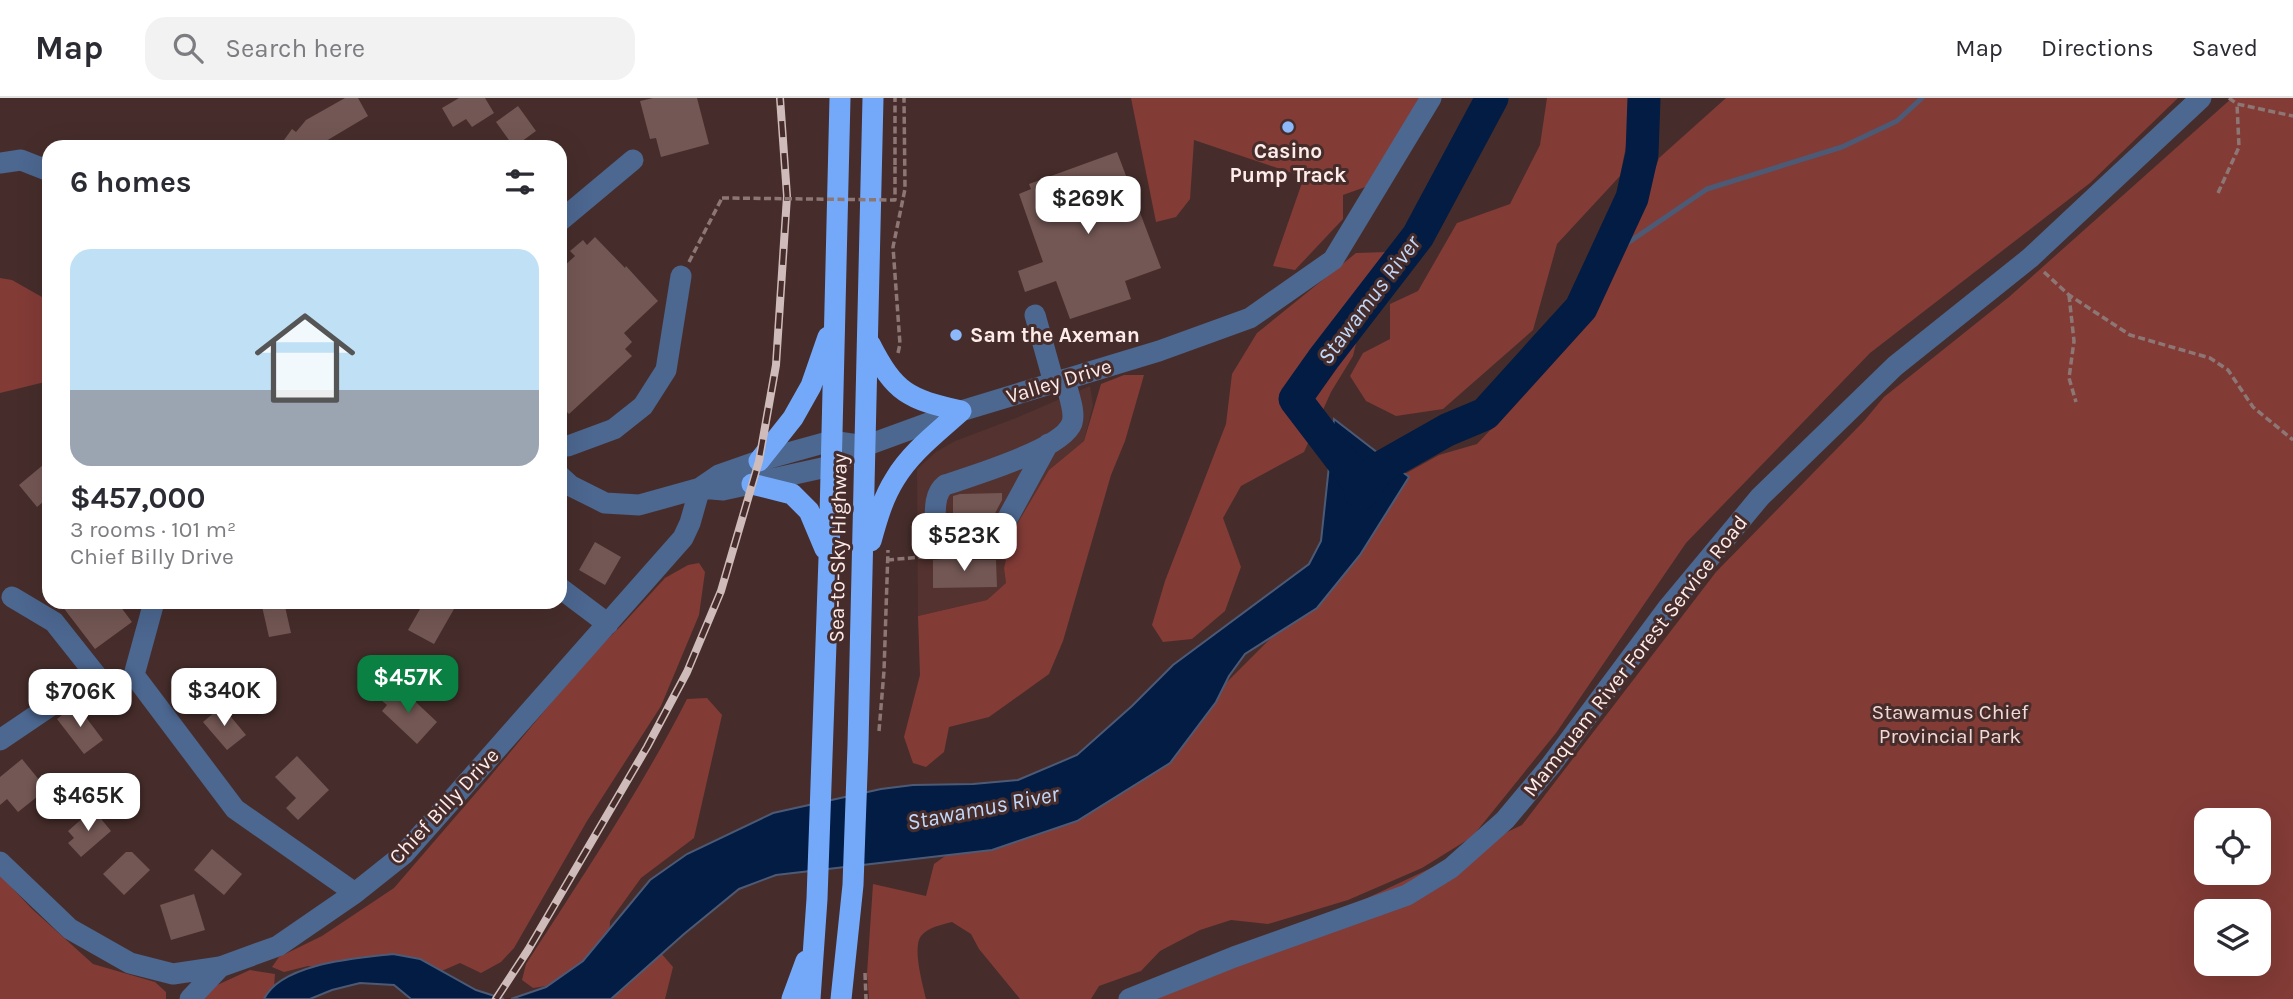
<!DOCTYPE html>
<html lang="en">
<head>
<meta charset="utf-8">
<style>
  body { margin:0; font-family:Karla,sans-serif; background:#f2f2f3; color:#2b2b33; height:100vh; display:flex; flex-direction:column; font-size:26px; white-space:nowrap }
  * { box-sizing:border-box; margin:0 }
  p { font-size:23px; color:#7c7c81 }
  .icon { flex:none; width:38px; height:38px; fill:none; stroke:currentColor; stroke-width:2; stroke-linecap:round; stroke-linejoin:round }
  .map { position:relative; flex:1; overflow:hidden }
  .drawer { position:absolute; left:42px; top:42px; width:525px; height:469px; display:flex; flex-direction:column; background:#fff; border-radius:21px; box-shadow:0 7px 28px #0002 }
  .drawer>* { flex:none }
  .fabs { position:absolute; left:2194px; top:710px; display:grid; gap:14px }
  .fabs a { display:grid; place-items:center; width:77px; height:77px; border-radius:14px; background:#fff; box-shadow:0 7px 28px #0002; font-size:35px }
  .price { position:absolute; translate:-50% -60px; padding:0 16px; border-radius:14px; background:#fff; color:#222; font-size:23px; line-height:46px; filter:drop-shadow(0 2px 4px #0008) }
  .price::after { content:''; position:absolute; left:50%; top:42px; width:21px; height:16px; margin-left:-10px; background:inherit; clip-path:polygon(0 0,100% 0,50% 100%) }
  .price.current { background:#0b8043; color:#fff }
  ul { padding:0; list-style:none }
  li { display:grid; align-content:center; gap:14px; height:371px; padding:0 28px }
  li span { display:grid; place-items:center; height:217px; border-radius:21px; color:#555 }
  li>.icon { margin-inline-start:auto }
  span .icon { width:126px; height:126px; fill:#fffc; stroke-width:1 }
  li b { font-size:30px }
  h2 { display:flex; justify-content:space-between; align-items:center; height:84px; padding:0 28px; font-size:30px }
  header { display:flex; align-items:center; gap:42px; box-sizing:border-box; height:98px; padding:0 35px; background:#fff; border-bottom:2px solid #e1e1e2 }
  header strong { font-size:33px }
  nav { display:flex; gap:38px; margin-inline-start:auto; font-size:24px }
  .search { width:490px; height:63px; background:#f2f2f3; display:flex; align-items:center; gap:18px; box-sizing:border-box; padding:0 24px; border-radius:21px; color:#7c7c81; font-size:26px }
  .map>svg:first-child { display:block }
</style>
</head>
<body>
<header>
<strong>Map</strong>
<div class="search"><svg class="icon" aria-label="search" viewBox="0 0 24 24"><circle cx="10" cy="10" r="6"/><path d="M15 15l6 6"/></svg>Search here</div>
<nav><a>Map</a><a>Directions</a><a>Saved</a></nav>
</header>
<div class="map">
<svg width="2293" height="901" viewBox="0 0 2293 901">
  <rect width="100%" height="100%" fill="#462d2b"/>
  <path fill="#53322f" d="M1090,288L1093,307L1084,343L1049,372L1004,470L1006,485L987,502L918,518L917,371L936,354L955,343L1016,320Z"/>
  <path fill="#833b36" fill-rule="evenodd" d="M1131,0H1420L1368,88L1343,97V121L1295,172L1273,168L1304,79L1194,42L1190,101L1176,119L1156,124Z
    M1547,0H1655L1656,10L1629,33L1620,78L1557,146L1533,232L1443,311L1396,318L1366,303L1350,278L1363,255L1390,241V206L1418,193L1457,125L1510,106L1540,47Z
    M1726,0H2178L2090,85L1870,255L1686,445L1556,635L1472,739L1422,770L1348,802L1268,826L1231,822L1200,832L1160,853L1141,873L1099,888L1091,901H1020L979,851L971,836L952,824C941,827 928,829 921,838C912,850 923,887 926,901H869L867,876L873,786L926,798L934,766L955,751L1207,604L1323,488L1394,382L1439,357L1477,346L1513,308L1640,113L1659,60Z
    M2232,0H2293V901H1119L1323,821L1522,727L1716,474L1864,323L1884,299L2009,199ZM2207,723H2259V775H2207ZM2207,814H2259V866H2207Z
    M1387,154L1385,180L1364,211L1353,258L1331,294L1304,354L1241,388L1223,420L1241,469L1225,513L1192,541L1163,544L1152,527L1165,483L1226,326L1232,276L1257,235L1356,155Z
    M0,180L12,182L49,203V283L0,295Z
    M1124,277H1144L1125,343L1111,377L1063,543L1049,576L989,619L949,629L944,654L926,669L913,665L904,639L920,577L918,518L987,502L1006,485L1004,470L1013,433L1049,372L1084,343L1101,286Z
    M699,465L705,474L699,517L661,608L587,723L514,850L501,864L481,875L460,865L437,875L330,872L308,868L284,874L272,869L279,859L322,838L394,790L488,681L589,559L621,528L665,480L688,467Z
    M707,600L722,617L694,740L641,780L610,823L609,850L565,885L533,890L522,882L526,866C582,779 640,693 687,601Z
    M0,777L32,811L93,866L155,884L166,894V901H0Z
    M660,854L673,869L665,901H601Z
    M250,872L275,876L273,901H197L204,893Z"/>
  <path fill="#021c44" stroke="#4d5a76" stroke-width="2" d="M1334,321L1409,379L1360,457L1317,510L1245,556L1229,578L1216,604L1170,665L1077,723L992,752L776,777L739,791L684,836L611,901H511L546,889L583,863L650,782L687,756L773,715L881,691L913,687L973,686L1018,682L1077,657L1132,608L1173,567L1309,466L1321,443Z
    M393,856L420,861L476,892L504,901H411L394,887L360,885L332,892L310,901H264C281,865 358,860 393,856Z"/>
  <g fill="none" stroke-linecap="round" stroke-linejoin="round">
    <path stroke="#4d5a76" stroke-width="5" d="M1604,161L1707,91L1842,49L1897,23L1922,0"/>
    <path stroke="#021c44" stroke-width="33" d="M1359,385L1295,301L1324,260L1418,138L1492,0
      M1361,396L1378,371L1447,332L1485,316L1581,210L1632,100L1642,56L1644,0"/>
  </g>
  <path fill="#735754" d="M345,0H358L368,18L316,49H279L292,31L296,34L306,22Z
    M459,0H485L494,15L472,29L466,21L453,29L442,10Z
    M653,0H697L709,46L661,59L656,40L650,41L640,3Z
    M518,8L536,33L514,49L496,24Z
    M1117,54L1161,170L1125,183L1131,201L1070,221L1056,183L1025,194L1018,173L1043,164L1019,96L1031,91L1029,86Z
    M595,139L625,170L626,168L658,203L624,235L632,244L625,251L632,258L569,316L560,307V172L575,158L570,153L583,142L587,147Z
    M49,362V399L37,409L19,387Z
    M1002,395V402L991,423L953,422V398L960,396Z
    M595,444L621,459L605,487L579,472Z
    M955,460H970V462H996L997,489L933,490V462Z
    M59,504H117L132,524L95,551Z
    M261,504H284L291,535L269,539Z
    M424,504H458L434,546L408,532Z
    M402,591L437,624L417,646L382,613L387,607L381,602L391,592L396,597Z
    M76,606L103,642L84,656L57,621Z
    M222,608L246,637L227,652L203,624Z
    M297,658L329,692L298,722L286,710L296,700L275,679Z
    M22,661L40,683L36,686L42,695L18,714L7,701L0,707V679Z
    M93,711L111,733L81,759L68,745L74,740L68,733Z
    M212,751L242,776L224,797L194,772Z
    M126,754H132L150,772L124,797L103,776Z
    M194,796L205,832L171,842L160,807Z"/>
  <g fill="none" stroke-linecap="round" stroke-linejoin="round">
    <path stroke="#8d7775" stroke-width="3.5" stroke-dasharray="7 3.5" stroke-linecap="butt" d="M2229,0L2237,6L2293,18
      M895,67V0
      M2218,95L2239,49L2237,6
      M689,164L722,100
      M2044,174L2069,197L2130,237L2210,260L2228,272L2253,309L2293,342
      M2069,197L2074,243L2069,280L2076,304
      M898,255L900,246L893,149L905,91L904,0
      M887,462L922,459
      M879,633L884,573L888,452
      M865,875L866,901"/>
    <path stroke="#4c6790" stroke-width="21" d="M0,65L21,62L49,73
      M560,123L633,62
      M1035,217L1054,285
      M1048,346L999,436L935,435C936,419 932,397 945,387C972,378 1063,351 1072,325C1076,313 1067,293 1065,281
      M560,348H568L614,331L643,308L666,272L681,178
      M560,378L571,388L605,405L639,407L700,390L719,377L759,363L831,343L865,348L961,313L1159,253L1250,220L1333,162L1431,0
      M700,390L723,392L831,368L865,348
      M560,490L608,526
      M12,499L54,524L96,577
      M154,504L134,577L235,711L355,795
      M0,642L96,577
      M0,764L70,831L130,865L173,876L220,869L278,848L355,795L404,756L683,440L690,425L700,390
      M190,901L220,869
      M1129,901L1234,859L1407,797L1451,770L1505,722L1551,667L1667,511L1760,399L1895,268L2030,160L2201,0"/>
    <path stroke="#74a9fa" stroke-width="21" d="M870,246C895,295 908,301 961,313
      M759,363L793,320L811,288L828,239
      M752,386L792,396L809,413L825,451
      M871,443C877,421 883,400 895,381C911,354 938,334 961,313
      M792,901L806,863
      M810,901L817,801L829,460L840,0
      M841,901L853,787L858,647L873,0"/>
    <defs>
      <path id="rail" d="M496,901L528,852L647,649L687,574L721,493L759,363L776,267L787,98L780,0"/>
    </defs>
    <use href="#rail" stroke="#cfbcba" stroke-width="8"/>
    <use href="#rail" stroke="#462d2b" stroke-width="5" stroke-dasharray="16" stroke-linecap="butt"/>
    <path stroke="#8d7775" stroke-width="3.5" stroke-dasharray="7 3.5" stroke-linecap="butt" d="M722,100L895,102V67"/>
  </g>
  <g fill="#8cb9fc" stroke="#462d2b" stroke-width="2.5">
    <circle cx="1288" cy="29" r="7"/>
    <circle cx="956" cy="237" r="7"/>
  </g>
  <g text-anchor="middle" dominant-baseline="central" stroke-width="6" stroke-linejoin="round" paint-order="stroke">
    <g font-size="21" font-weight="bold" fill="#fdecea" stroke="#462d2b">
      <text x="1288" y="53">Casino<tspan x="1288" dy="24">Pump Track</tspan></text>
      <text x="970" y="237" text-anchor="start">Sam the Axeman</text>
    </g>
    <g font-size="21" fill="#fdecea" stroke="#462d2b">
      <text transform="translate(1059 283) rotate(-17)">Valley Drive</text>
      <text transform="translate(838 450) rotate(-89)">Sea-to-Sky Highway</text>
      <text transform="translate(1635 558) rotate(-52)">Mamquam River Forest Service Road</text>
      <text transform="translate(444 708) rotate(-47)">Chief Billy Drive</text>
    </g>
    <g font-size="21" fill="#f1d9d6" stroke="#462d2b">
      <text x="1950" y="614">Stawamus Chief<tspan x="1950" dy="24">Provincial Park</tspan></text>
    </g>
    <g font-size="23" font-style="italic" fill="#c2d9fb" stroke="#462d2b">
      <text transform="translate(1369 202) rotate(-53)">Stawamus River</text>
      <text transform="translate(983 710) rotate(-11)">Stawamus River</text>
    </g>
  </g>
</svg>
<div class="fabs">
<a><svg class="icon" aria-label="locate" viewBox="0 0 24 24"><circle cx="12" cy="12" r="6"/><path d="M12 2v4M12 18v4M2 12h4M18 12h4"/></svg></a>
<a><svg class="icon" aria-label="layers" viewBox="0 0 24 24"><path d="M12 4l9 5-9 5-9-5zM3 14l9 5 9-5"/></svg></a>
</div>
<b class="price" style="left:1088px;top:138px">$269K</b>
<b class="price" style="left:964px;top:475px">$523K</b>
<b class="price current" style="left:408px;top:617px">$457K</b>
<b class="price" style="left:224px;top:630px">$340K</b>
<b class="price" style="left:80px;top:631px">$706K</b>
<b class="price" style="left:88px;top:735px">$465K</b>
<section class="drawer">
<h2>6 homes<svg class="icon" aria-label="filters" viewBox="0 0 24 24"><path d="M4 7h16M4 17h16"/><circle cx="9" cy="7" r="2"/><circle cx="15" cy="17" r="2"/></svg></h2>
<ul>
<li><span style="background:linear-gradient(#bfe0f5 65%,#9aa5b1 0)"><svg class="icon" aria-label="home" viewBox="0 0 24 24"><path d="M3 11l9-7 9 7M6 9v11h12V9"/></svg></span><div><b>$457,000</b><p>3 rooms · 101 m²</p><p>Chief Billy Drive</p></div></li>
</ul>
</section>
</div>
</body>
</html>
